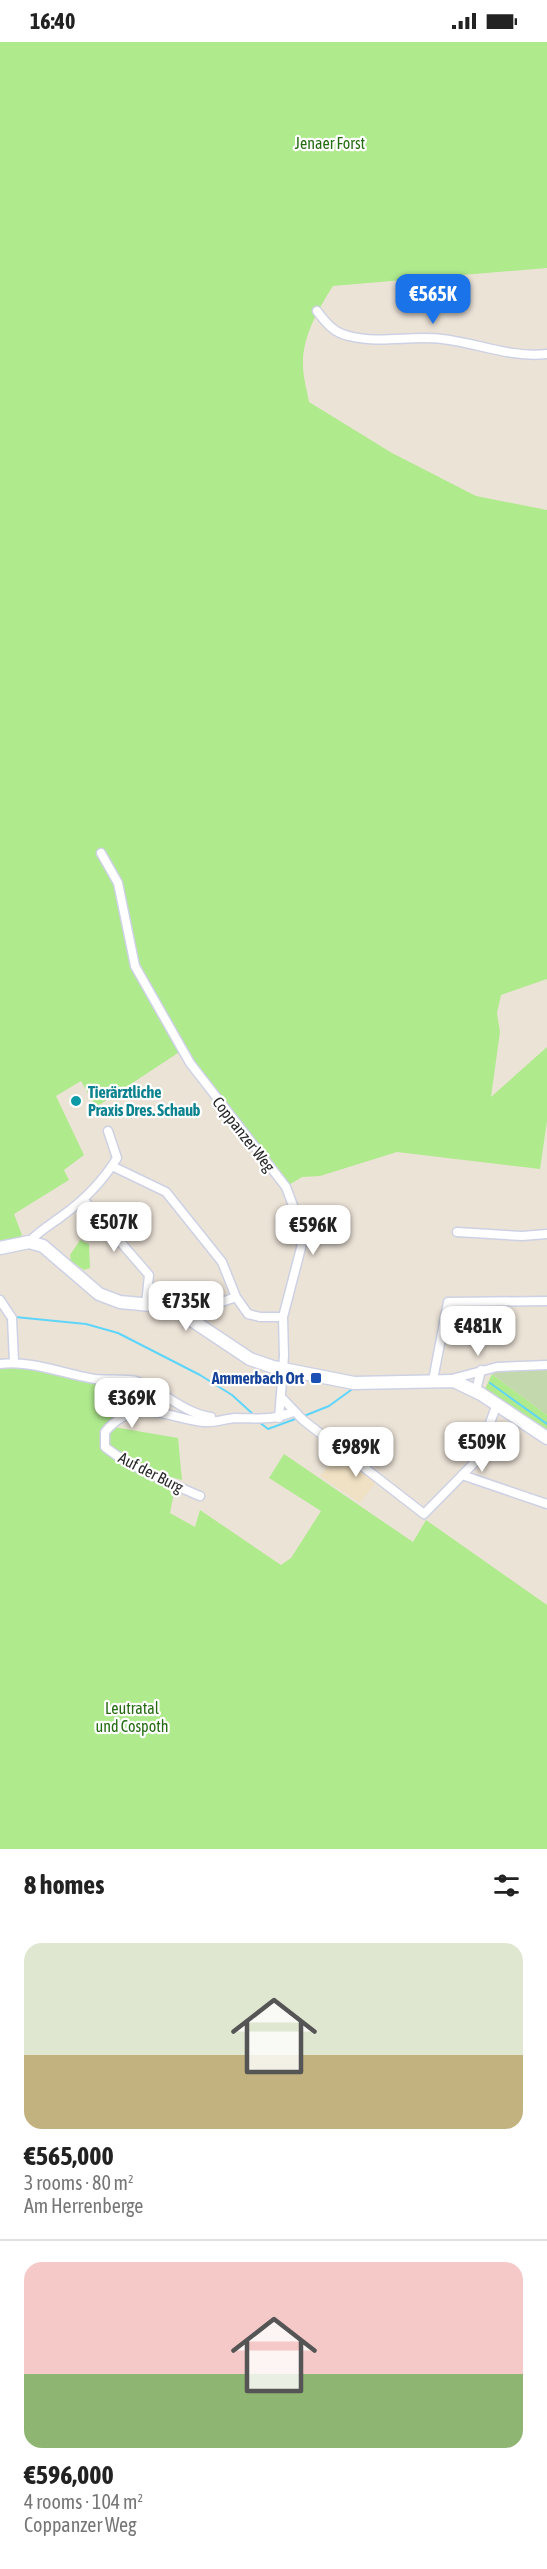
<!DOCTYPE html>
<html lang="en">
<head>
<meta charset="utf-8">
<style>
  body { margin:0; font-family:"Asap Condensed",sans-serif; background:#f6f6f6; color:#222; height:100vh; display:flex; flex-direction:column; font-size:22px; white-space:nowrap }
  * { box-sizing:border-box; margin:0 }
  p { font-size:20px; color:#767676 }
  .icon { flex:none; width:33px; height:33px; fill:none; stroke:currentColor; stroke-width:2; stroke-linecap:round; stroke-linejoin:round }
  .map { position:relative; height:1807px; overflow:hidden }
  .drawer { display:flex; flex-direction:column; background:#fff; flex:1 }
  .drawer>* { flex:none }
  .price { position:absolute; translate:-50% -51px; padding:0 14px; border-radius:12px; background:#fff; color:#222; font-size:20px; line-height:39px; filter:drop-shadow(0 2px 3px #0008) }
  .price::after { content:''; position:absolute; left:50%; top:36px; width:18px; height:14px; margin-left:-9px; background:inherit; clip-path:polygon(0 0,100% 0,50% 100%) }
  .price.current { background:#1a73e8; color:#fff }
  ul { padding:0; list-style:none }
  li { display:grid; align-content:center; gap:12px; height:318px; padding:0 24px }
  li+li { border-top:2px solid #e0e0e0 }
  li span { display:grid; place-items:center; height:186px; border-radius:18px; color:#555 }
  li>.icon { margin-inline-start:auto }
  span .icon { width:108px; height:108px; fill:#fffc; stroke-width:1 }
  li b { font-size:26px }
  h2 { display:flex; justify-content:space-between; align-items:center; height:72px; padding:0 24px; font-size:26px }
  .status { display:flex; justify-content:space-between; align-items:center; height:42px; padding:0 30px; background:#fff; direction:ltr }
  .status svg { height:16px; fill:currentColor }
  .map>svg:first-child { display:block }
</style>
</head>
<body>
<div class="status"><b>16:40</b><svg viewBox="0 0 49 12"><path d="M0 12V9h3v3zM5 12V6h3v6zM10 12V3h3v9zM15 12V0h3v12zM26 1h20v11H26zM47 4h2v5h-2z"/></svg></div>
<div class="map">
<svg width="547" height="1807" viewBox="0 0 547 1807">
  <rect width="100%" height="100%" fill="#ece3d7"/>
  <path fill="#f0e1c4" d="M340,1409L376,1440L360,1461L320,1434Z"/>
  <path fill="#afea8d" d="M0,0H547V226L333,244C319,266 302,295 303,323C303,335 307,348 309,360L392,411L476,454L547,468V937L501,953L497,971L500,990L491,1055L547,1005V1079L540,1127L397,1110L320,1134L302,1135L287,1144L184,1007L96,1065L81,1039L56,1054L84,1113L64,1128L69,1138L14,1172L22,1193L20,1195L0,1202Z
    M80,1198L89,1202L90,1226L84,1228L71,1219L70,1213Z
    M0,1322L135,1340L154,1354V1367L108,1384L178,1396L182,1438L119,1421L175,1445L170,1471L195,1485L200,1468L281,1523L291,1516L321,1469L269,1436L284,1412L413,1500L426,1478L547,1563V1807H0Z
    M492,1332L547,1373V1390L485,1347Z"/>
  <path fill="#c3d8ad" d="M547,1326V1373L492,1332L497,1328Z"/>
  <g fill="none" stroke-linecap="round" stroke-linejoin="round">
    <path stroke="#5ed5fb" stroke-width="2" d="M15,1275L86,1282L118,1291L200,1333L232,1353L254,1373
      M490,1341L547,1382
      M304,1374L329,1364L351,1348
      M259,1380L268,1387L298,1376"/>
    <defs>
      <path id="street" d="M317,269C326,281 334,291 349,294C380,302 411,293 442,297C478,301 510,316 547,312
        M101,811L118,841L135,924L190,1021L286,1145L301,1185L302,1202L283,1275L284,1314L279,1376
        M112,1124L166,1150L222,1220L236,1255L248,1272L260,1275H283
        M83,1157L149,1233L146,1263
        M457,1190L522,1194L547,1192
        M29,1200C39,1189 50,1183 62,1174C83,1159 103,1139 117,1116L108,1089
        M0,1258L12,1276L14,1320
        M196,1279L219,1261L236,1255
        M0,1322C32,1318 63,1332 95,1337C106,1338 129,1337 136,1339C163,1348 182,1371 211,1375
        M433,1338L448,1260L547,1259
        M448,1338L497,1325L547,1323
        M476,1349L481,1328
        M282,1356L303,1378L424,1472L476,1419L497,1362
        M462,1433L547,1462
        M200,1454C168,1440 133,1427 105,1405V1390C136,1353 167,1376 203,1380C215,1381 224,1377 235,1376C258,1376 271,1379 293,1370"/>
      <path id="secondary" d="M0,1206L29,1200L43,1204L99,1252L120,1260L172,1265L250,1317L273,1325L354,1341L454,1339L481,1352L547,1396"/>
    </defs>
    <use href="#street" stroke="#cdd1e3" stroke-width="11"/>
    <use href="#secondary" stroke="#cdd1e3" stroke-width="15"/>
    <use href="#street" stroke="#fff" stroke-width="8"/>
    <use href="#secondary" stroke="#fff" stroke-width="12"/>
  </g>
  <circle fill="#0f9aa8" stroke="#fff" stroke-width="2" cx="76" cy="1059" r="6"/>
  <rect fill="#1a4fb4" stroke="#fff" stroke-width="2" x="310" y="1330" width="12" height="12" rx="3"/>
  <g text-anchor="middle" dominant-baseline="central" stroke-width="4.5" stroke-linejoin="round" paint-order="stroke">
    <g font-size="16" fill="#266b12" stroke="#fff">
      <text x="330" y="101">Jenaer Forst</text>
      <text x="132" y="1666">Leutratal<tspan x="132" dy="18">und Cospoth</tspan></text>
    </g>
    <g font-size="16" font-weight="bold" fill="#0d838f" stroke="#fff" text-anchor="start">
      <text x="88" y="1050">Tierärztliche<tspan x="88" dy="18">Praxis Dres. Schaub</tspan></text>
    </g>
    <g font-size="16" fill="#282828" stroke="#fff">
      <text transform="translate(244 1092) rotate(52)">Coppanzer Weg</text>
      <text transform="translate(151 1430) rotate(27)">Auf der Burg</text>
    </g>
    <g font-size="16" font-weight="bold" fill="#164399" stroke="#fff" text-anchor="end">
      <text x="304" y="1336">Ammerbach Ort</text>
    </g>
  </g>
</svg>
<b class="price current" style="left:433px;top:283px">€565K</b>
<b class="price" style="left:114px;top:1211px">€507K</b>
<b class="price" style="left:313px;top:1214px">€596K</b>
<b class="price" style="left:186px;top:1290px">€735K</b>
<b class="price" style="left:478px;top:1315px">€481K</b>
<b class="price" style="left:132px;top:1387px">€369K</b>
<b class="price" style="left:482px;top:1431px">€509K</b>
<b class="price" style="left:356px;top:1436px">€989K</b>
</div>
<section class="drawer">
<h2>8 homes<svg class="icon" aria-label="filters" viewBox="0 0 24 24"><path d="M4 7h16M4 17h16"/><circle cx="9" cy="7" r="2"/><circle cx="15" cy="17" r="2"/></svg></h2>
<ul>
<li><span style="background:linear-gradient(#dfe7d0 60%,#c2b280 0)"><svg class="icon" aria-label="home" viewBox="0 0 24 24"><path d="M3 11l9-7 9 7M6 9v11h12V9"/></svg></span><div><b>€565,000</b><p>3 rooms · 80 m²</p><p>Am Herrenberge</p></div></li>
<li><span style="background:linear-gradient(#f6c9c9 60%,#8fb573 0)"><svg class="icon" aria-label="home" viewBox="0 0 24 24"><path d="M3 11l9-7 9 7M6 9v11h12V9"/></svg></span><div><b>€596,000</b><p>4 rooms · 104 m²</p><p>Coppanzer Weg</p></div></li>
</ul>
</section>
</body>
</html>
